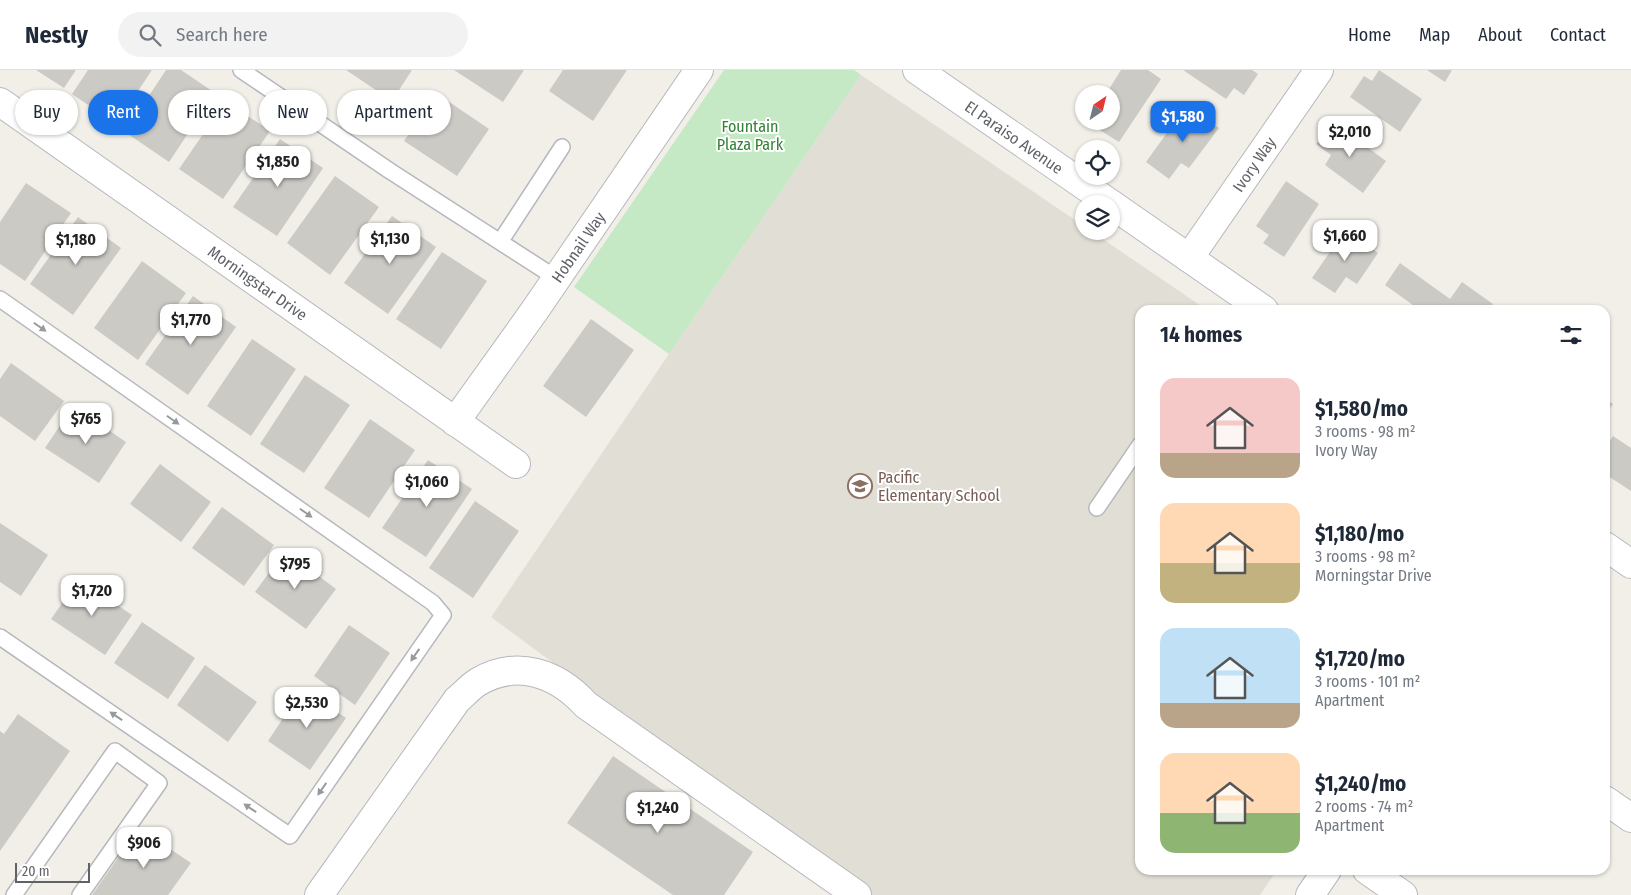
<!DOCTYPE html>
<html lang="en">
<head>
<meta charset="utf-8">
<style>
  body { margin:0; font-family:"Fira Sans Condensed",sans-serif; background:#f2f2f3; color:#1f2937; height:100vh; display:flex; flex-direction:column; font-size:19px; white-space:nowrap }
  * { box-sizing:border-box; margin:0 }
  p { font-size:16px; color:#747a83 }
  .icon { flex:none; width:28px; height:28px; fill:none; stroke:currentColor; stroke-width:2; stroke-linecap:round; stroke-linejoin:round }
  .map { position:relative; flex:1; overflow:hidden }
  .drawer { position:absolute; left:1135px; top:235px; width:475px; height:570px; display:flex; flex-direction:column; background:#fff; border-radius:15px; box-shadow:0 1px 4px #0004 }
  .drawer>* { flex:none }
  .hud { position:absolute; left:15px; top:20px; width:475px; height:45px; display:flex; gap:10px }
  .needle { width:32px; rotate:35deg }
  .controls { position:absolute; left:1075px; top:15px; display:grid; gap:10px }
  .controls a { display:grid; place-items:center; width:45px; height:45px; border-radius:50%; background:#fff; box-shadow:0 1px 4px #0004; font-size:25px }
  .scale { position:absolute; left:15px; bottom:12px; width:75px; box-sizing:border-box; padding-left:5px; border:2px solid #5f6368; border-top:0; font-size:14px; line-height:18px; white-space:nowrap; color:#5f6368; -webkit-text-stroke:4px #fff; paint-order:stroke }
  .price { position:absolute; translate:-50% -42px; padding:0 11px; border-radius:10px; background:#fff; color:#222; font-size:16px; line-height:32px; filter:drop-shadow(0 1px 2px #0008) }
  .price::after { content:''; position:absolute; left:50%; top:30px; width:15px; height:11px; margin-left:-8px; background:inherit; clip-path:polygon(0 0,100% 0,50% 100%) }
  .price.current { background:#1a73e8; color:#fff }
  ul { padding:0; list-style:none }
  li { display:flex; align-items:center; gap:15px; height:125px; padding:0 25px }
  li span { display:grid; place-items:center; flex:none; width:140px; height:100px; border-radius:15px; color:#555 }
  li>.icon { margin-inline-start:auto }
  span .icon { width:60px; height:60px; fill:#fffc; stroke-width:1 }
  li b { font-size:21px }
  h2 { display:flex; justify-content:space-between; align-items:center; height:60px; padding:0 25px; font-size:21px }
  .pill { padding:0 18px; border-radius:22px; background:#fff; box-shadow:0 1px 4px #0004; font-size:18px; line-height:45px }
  .pill.current { background:#1a73e8; color:#fff }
  header { display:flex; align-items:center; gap:30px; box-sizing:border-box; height:70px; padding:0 25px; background:#fff; border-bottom:1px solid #e0e1e3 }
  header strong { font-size:24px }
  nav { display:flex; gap:28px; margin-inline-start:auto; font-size:18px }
  .search { width:350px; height:45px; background:#f2f2f3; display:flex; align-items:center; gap:12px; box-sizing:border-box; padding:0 18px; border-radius:28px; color:#747a83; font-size:19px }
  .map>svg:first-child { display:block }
</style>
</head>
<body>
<header>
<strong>Nestly</strong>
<div class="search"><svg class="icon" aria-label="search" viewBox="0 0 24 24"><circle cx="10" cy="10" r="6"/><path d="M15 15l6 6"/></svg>Search here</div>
<nav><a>Home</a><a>Map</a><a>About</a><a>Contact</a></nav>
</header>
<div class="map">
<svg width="1631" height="825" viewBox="0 0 1631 825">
  <rect width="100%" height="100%" fill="#f1efe8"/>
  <path fill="#e1ded6" d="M861,5L1084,156V161H1091L1207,240H1140V800H1277L1260,825H868L491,547L669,284Z"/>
  <path fill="#c5e8c5" d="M724,0H854L861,5L669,284L574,217Z"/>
  <path fill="#cccac5" d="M36,0H76L64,18Z
    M88,0H152L116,54L72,24Z
    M166,0H181L215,23L169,92L125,62Z
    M346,0H412L392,31Z
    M454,0H524L503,32Z
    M563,0H627L593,51L549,21Z
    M1121,0H1148L1161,9L1119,72L1098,59L1103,51H1111V24H1106Z
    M1183,0H1252L1258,4L1244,25L1234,18L1226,29Z
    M1379,0L1422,29L1400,62L1350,27L1364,6L1372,11Z
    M1427,0H1452L1445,12Z
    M436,23L489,59L457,106L404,71Z
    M226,31L270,61L223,129L179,99Z
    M1187,35L1219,58L1189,98L1181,93L1169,109L1146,92Z
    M1333,52L1386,91L1363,123L1325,95L1331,85L1316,74Z
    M280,69L323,98L277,166L233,137Z
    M335,106L379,137L330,205L287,173Z
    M1286,111L1319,134L1284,187L1263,173L1269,165L1256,156Z
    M26,113L71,143L25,211L0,194V152Z
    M392,146L436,177L388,244L344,213Z
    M78,147L121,178L73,245L30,214Z
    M1345,160L1378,183L1357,214L1346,207L1335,223L1312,208Z
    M442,182L487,211L441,279L396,249Z
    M142,191L186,223L138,290L94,258Z
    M1400,193L1450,229L1462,212L1493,234L1489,240H1420L1385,215Z
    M193,226L236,257L188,325L145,294Z
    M591,249L634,280L586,347L543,316Z
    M252,269L296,299L251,366L207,336Z
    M11,293L64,331L35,371L0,346V309Z
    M305,305L350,335L304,403L260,374Z
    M1605,328L1613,334L1605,345Z
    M73,336L126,372L99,413L45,378Z
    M370,349L415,380L369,448L324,418Z
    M1613,366L1631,378V421L1605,404V378Z
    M428,390L472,419L426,487L382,458Z
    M160,394L211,432L181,472L130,434Z
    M475,431L519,461L473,528L429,498Z
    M222,437L274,475L244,516L192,478Z
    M0,453L48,485L21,526L0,512Z
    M285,481L336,519L306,559L255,522Z
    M79,509L132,545L105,585L51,549Z
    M142,552L195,588L168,629L114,593Z
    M349,555L390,583L355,635L314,606Z
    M205,595L257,632L228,672L177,635Z
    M303,618L346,648L310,700L268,671Z
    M18,644L70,681L0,781V661L4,664Z
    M613,686L753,782L724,825H673L567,753Z
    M139,758L191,793L168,825H92Z"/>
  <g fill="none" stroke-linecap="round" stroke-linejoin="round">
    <defs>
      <path id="lane" d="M241,0L390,101L556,208
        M500,172L562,77
        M0,229L433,533L443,545L290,766L0,567
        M1097,438L1140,375
        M14,825L115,681L159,713L80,825"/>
      <g id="street">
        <path id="s1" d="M0,32L516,394"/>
        <path id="s2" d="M1189,188L1319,0"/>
        <path id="s3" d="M455,352L535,240L699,0"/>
        <path d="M1605,730L1631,748"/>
        <path d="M1367,800L1403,825"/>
        <path d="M319,825L457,630C464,624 470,617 478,612C517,589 557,603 586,635L857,825"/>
        <path d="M1310,825L1327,800"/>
      </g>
      <g id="secondary">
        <path id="s4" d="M917,0L1111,134"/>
        <path d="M1111,134L1264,240"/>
        <path d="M1605,476L1631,494"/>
      </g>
    </defs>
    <use href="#lane" stroke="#b5b8bc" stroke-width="18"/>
    <use href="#street" stroke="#b5b8bc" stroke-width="30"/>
    <use href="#secondary" stroke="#b6babf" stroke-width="30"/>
    <use href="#lane" stroke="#fff" stroke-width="15"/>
    <use href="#street" stroke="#fff" stroke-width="28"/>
    <use href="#secondary" stroke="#fff" stroke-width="28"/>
  </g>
  <defs><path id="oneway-solid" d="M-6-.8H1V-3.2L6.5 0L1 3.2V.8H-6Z" transform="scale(1.25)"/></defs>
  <g fill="#979a9d">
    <use href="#oneway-solid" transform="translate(40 257) rotate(35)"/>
    <use href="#oneway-solid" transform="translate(173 350) rotate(35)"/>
    <use href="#oneway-solid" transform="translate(306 443) rotate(35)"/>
    <use href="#oneway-solid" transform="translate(415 585) rotate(125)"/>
    <use href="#oneway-solid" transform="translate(116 646) rotate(-146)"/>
    <use href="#oneway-solid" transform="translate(322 719) rotate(125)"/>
    <use href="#oneway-solid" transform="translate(250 738) rotate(-146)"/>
  </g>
  <defs>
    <symbol id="school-ring" viewBox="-11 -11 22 22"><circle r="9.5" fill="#fff" stroke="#8d6e63" stroke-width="1.5"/><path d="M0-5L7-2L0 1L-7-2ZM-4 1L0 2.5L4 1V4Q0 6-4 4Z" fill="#8d6e63"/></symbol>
  </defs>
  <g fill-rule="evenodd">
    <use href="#school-ring" x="846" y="402" width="28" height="28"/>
  </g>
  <g text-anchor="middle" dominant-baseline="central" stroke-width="4" stroke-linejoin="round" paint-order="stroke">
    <g font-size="16" fill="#348238" stroke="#fff">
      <text x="750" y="56">Fountain<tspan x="750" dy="18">Plaza Park</tspan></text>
    </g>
    <g font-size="16" fill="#5f6368" stroke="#fff">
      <text stroke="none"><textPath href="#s4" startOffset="118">El Paraiso Avenue</textPath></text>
      <text stroke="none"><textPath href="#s2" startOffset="114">Ivory Way</textPath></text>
      <text stroke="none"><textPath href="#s3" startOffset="214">Hobnail Way</textPath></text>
      <text stroke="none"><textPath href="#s1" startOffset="315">Morningstar Drive</textPath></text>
    </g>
    <g font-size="16" fill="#785e54" stroke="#fff" text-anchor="start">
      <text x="878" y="407">Pacific<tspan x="878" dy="18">Elementary School</tspan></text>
    </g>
  </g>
</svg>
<div class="controls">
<a><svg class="needle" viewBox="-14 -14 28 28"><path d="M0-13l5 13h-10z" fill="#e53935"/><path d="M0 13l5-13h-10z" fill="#747a83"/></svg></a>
<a><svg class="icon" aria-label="locate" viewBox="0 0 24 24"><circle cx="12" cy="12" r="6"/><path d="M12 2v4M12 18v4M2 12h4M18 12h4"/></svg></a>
<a><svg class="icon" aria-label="layers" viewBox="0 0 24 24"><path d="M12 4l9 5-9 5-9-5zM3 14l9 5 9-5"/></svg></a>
</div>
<div class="scale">20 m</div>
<b class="price current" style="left:1183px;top:73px">$1,580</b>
<b class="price" style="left:1350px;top:88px">$2,010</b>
<b class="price" style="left:278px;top:118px">$1,850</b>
<b class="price" style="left:1345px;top:192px">$1,660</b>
<b class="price" style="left:390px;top:195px">$1,130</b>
<b class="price" style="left:76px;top:196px">$1,180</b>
<b class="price" style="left:191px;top:276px">$1,770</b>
<b class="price" style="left:86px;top:375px">$765</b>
<b class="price" style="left:427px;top:438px">$1,060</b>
<b class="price" style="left:295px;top:520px">$795</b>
<b class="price" style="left:92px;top:547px">$1,720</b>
<b class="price" style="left:307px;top:659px">$2,530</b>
<b class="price" style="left:658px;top:764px">$1,240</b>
<b class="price" style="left:144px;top:799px">$906</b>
<div class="hud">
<a class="pill">Buy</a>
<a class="pill current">Rent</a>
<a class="pill">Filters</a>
<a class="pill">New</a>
<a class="pill">Apartment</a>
</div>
<section class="drawer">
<h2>14 homes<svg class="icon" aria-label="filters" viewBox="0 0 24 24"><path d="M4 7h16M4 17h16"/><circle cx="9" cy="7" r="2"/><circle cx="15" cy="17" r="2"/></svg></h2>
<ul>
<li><span style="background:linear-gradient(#f6c9c9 75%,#b9a48a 0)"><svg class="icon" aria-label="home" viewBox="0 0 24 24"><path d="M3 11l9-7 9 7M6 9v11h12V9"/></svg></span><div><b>$1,580/mo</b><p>3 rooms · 98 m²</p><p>Ivory Way</p></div></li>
<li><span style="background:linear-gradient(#ffd9b3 60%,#c2b280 0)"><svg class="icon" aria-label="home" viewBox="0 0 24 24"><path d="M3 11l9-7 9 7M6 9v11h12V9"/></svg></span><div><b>$1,180/mo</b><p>3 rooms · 98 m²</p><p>Morningstar Drive</p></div></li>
<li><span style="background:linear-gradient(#bfe0f5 75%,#b9a48a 0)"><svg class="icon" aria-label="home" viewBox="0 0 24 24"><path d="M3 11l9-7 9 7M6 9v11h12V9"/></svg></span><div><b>$1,720/mo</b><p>3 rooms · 101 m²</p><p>Apartment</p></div></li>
<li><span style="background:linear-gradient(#ffd9b3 60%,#8fb573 0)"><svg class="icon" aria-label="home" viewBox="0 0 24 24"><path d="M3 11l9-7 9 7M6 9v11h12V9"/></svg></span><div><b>$1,240/mo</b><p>2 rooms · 74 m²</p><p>Apartment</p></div></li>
</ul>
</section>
</div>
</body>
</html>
